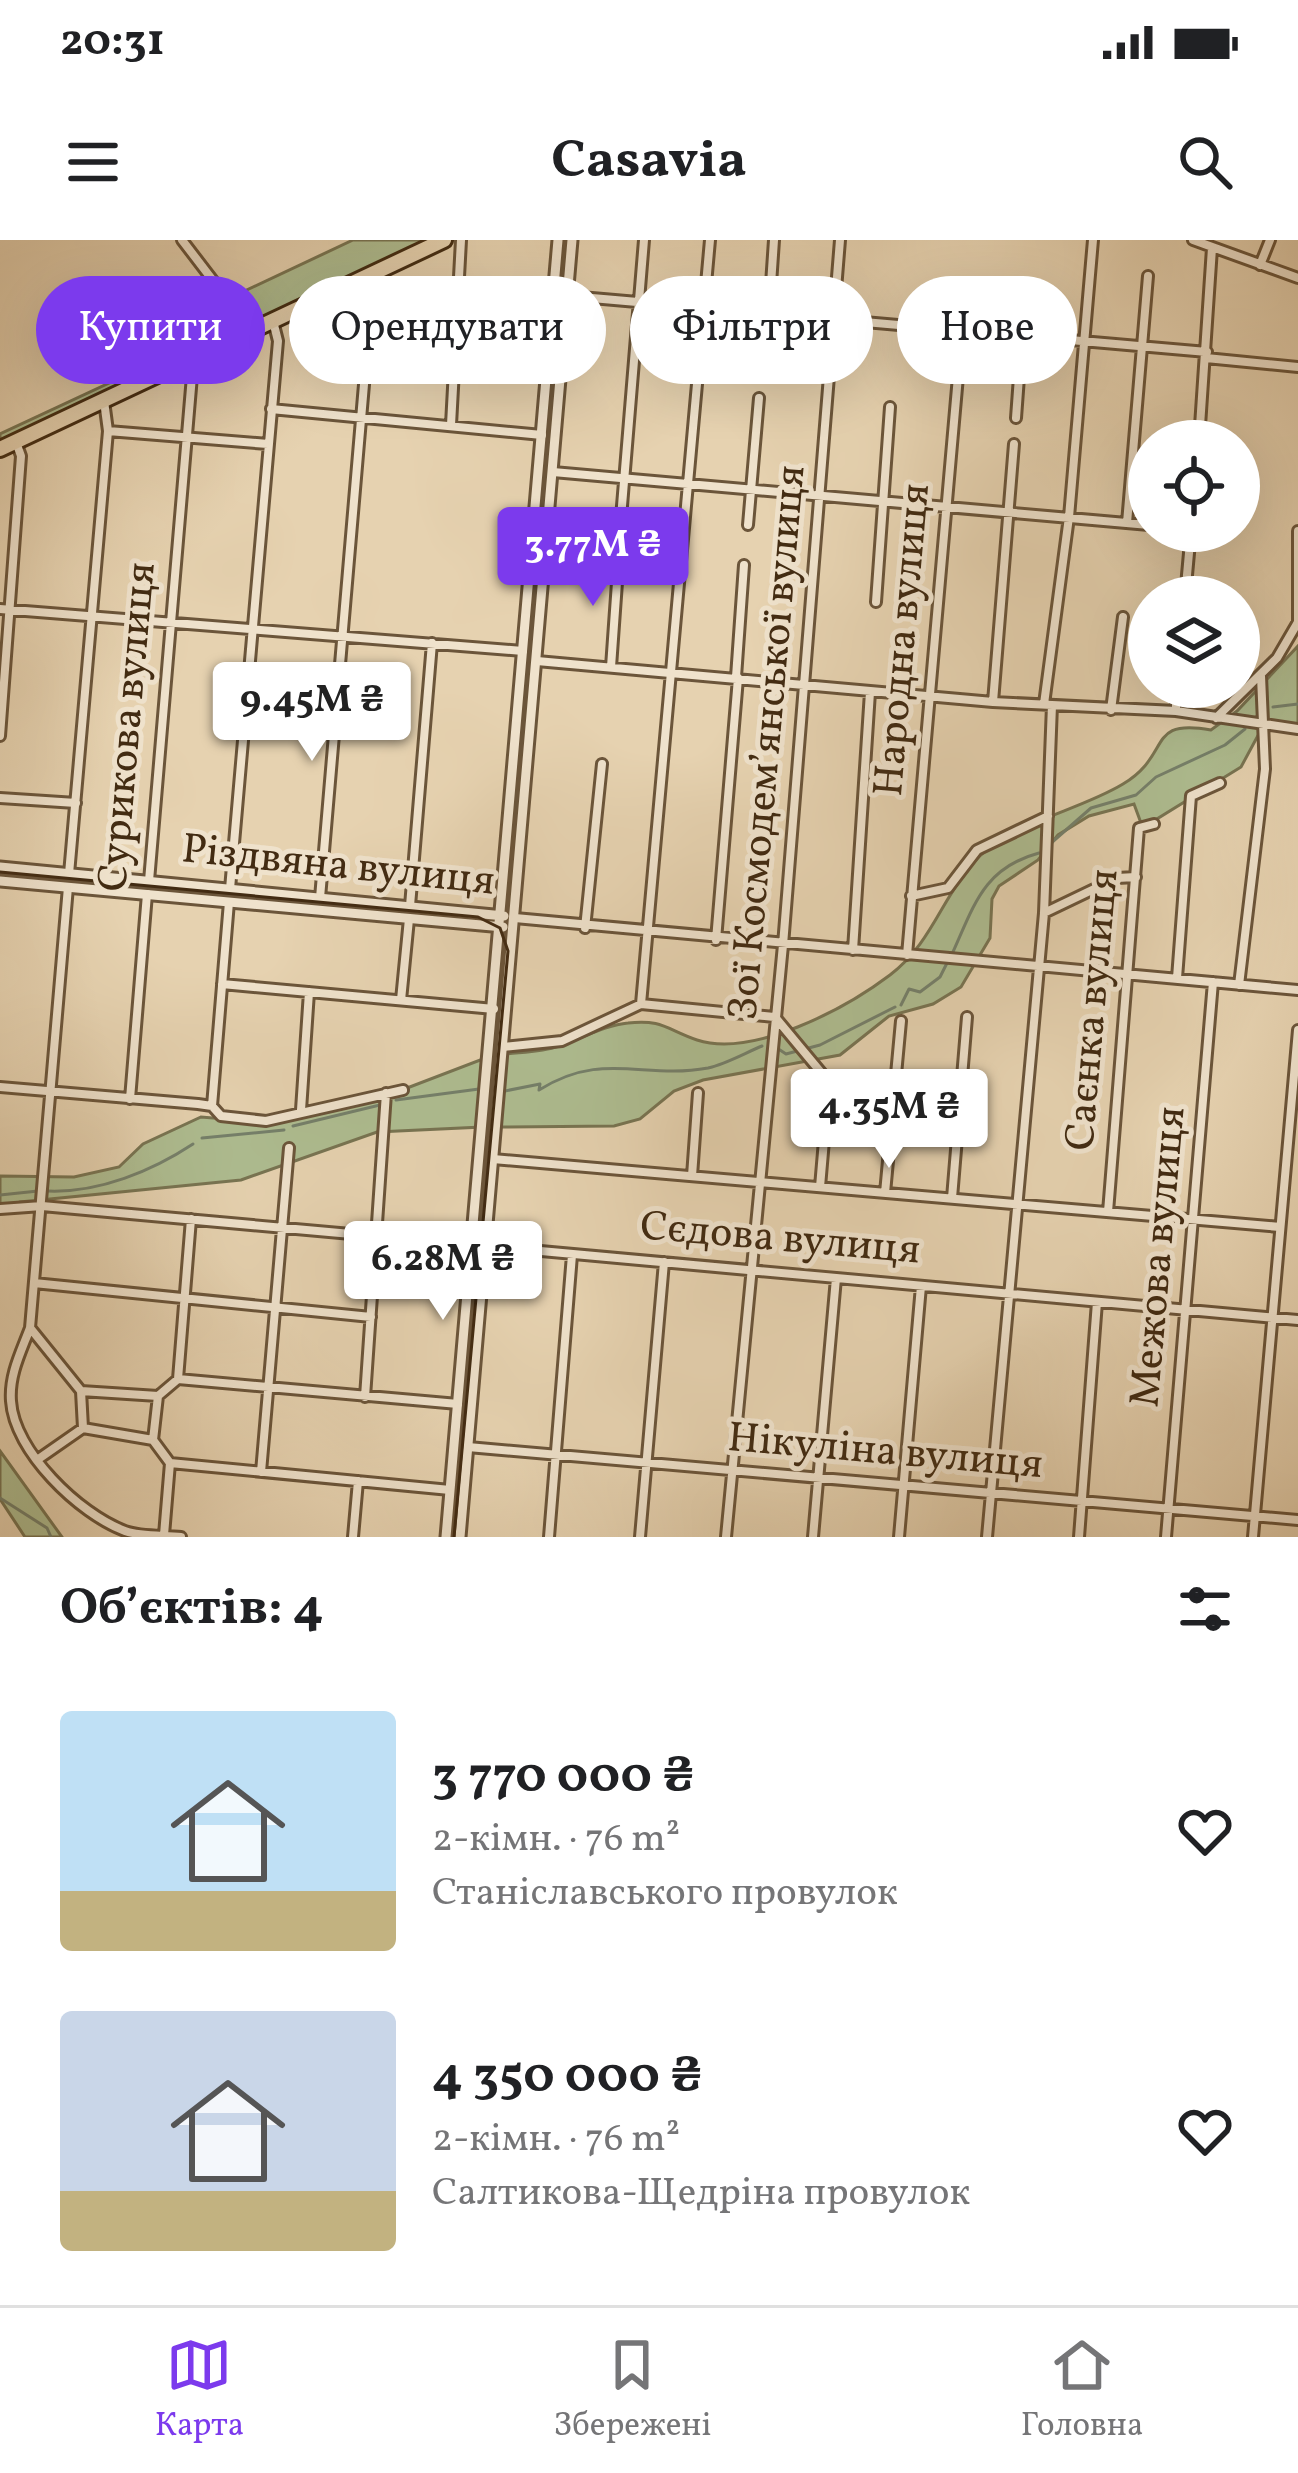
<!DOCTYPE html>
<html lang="uk">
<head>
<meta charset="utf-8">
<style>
  body { margin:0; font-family:Vollkorn,serif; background:#f2f2f2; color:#202124; height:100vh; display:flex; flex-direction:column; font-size:45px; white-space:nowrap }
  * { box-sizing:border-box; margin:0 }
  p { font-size:39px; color:#757577 }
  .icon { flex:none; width:66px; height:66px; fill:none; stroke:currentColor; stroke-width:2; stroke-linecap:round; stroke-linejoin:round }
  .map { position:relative; height:1297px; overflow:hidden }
  .panel { display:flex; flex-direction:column; background:#fff; flex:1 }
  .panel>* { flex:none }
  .guide { position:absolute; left:36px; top:36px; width:1227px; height:108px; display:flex; gap:24px }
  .buttons { position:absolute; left:1128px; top:180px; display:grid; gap:24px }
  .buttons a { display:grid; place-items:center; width:132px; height:132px; border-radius:50%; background:#fff; box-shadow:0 12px 48px #0002; font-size:60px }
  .price { position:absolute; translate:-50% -102px; padding:0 27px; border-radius:12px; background:#fff; color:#222; font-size:39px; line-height:78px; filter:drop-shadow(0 3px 6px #0008) }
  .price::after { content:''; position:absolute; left:50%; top:72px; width:36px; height:27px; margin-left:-18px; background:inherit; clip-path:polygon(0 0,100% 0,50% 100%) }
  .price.current { background:#7c3aed; color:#fff }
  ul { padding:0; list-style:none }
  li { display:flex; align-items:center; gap:36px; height:300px; padding:0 60px }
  li span { display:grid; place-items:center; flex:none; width:336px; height:240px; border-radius:12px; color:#555 }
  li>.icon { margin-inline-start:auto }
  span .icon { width:144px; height:144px; fill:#fffc; stroke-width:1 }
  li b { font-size:51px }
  h2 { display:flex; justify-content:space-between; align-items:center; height:144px; padding:0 60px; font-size:51px }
  .pill { padding:0 42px; border-radius:54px; background:#fff; box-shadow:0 12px 48px #0002; font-size:42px; line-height:108px }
  .pill.current { background:#7c3aed; color:#fff }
  .status { display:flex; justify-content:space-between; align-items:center; height:84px; padding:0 60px; background:#fff; direction:ltr }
  .status svg { height:33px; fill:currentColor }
  header { display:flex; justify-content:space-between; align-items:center; height:156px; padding:0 60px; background:#fff; font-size:54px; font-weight:700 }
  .tab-bar { display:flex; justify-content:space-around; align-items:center; height:168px; border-top:3px solid #e0e0e0; background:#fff; font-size:33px; color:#757577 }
  .tab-bar a { display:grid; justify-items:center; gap:6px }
  .tab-bar .current { color:#7c3aed }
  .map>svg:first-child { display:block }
</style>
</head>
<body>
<div class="status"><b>20:31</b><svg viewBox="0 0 49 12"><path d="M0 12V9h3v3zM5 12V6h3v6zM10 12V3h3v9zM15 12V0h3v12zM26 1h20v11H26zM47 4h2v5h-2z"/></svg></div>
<header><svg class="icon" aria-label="menu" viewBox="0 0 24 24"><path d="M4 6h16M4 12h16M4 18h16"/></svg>Casavia<svg class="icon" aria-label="search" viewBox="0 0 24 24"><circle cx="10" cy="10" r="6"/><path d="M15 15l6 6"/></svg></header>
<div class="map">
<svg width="1298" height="1297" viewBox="0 0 1298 1297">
  <rect width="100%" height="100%" fill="#e6d2b0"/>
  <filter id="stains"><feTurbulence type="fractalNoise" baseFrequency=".00167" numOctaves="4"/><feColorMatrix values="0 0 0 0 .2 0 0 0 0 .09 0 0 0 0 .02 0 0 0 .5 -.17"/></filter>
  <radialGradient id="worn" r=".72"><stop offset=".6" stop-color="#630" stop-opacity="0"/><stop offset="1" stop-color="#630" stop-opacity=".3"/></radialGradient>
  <path fill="#aebd91" stroke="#787452" stroke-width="3" d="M353,0H430L0,203V194L227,88L217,64Z
    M563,0H571L537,402H528Z
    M1298,406V489L1262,488L1241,527L1147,585L1141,583L1134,564L1089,576L1058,595L1038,620L999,646L992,659L990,698L961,747L933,764L889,776L840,815L703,840L674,851L640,879L614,886L498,887L505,814C523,812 542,812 559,806C581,799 605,785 628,783C663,779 667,790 697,800C753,818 845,769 890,735C930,705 941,661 971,625C1008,582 1075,573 1123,544C1173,514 1145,478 1211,490L1237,471Z
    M488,817L482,887L377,892L241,940L20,962L0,972V936L74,937L119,927L143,904L201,877L276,883L381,858Z
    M0,1211L62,1297H25L0,1259Z"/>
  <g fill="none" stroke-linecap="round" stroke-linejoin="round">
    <path stroke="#75806b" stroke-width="3" d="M1273,467L1298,464
      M1050,604L1091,568L1136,555L1156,537L1225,505L1245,489
      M952,714C974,666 983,628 1039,613
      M901,765L909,749L920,752L940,737L947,723
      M777,808L786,814L820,805L895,767
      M492,850H494
      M505,851L540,844L539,850C603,810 643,840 708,828C726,824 745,813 762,806
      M396,860L479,849
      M293,886L384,864
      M202,898L284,890
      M48,951C99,953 152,931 193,904
      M0,955L38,951
      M0,1258L47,1288L51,1297"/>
    <defs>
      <path id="minor" d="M182,0L250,89
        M1193,0L1298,38
        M1260,25L1270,0
        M569,56L1207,112
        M769,74L774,0
        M1206,118L1298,127
        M271,169L542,195
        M1016,178L1022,96
        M451,185L461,0
        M108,191L268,204
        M1199,201L1212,8
        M553,232L1149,285
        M621,278L644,0
        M1127,283L1148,36
        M748,285L759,158
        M1185,357L1191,291
        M876,362L890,167
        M0,369L523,411
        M1298,382V291
        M537,421L993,462L1176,471L1298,489
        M611,427L619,314
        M736,437L744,325
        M993,462L1014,204
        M1044,464L1069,277L1093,0
        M1111,470L1123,377
        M1176,471V447
        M1216,478L1277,418L1298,382
        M0,496L21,216L16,202
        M0,558L76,563
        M69,634L108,191L104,161
        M149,641L192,136L188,121
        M68,647L30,1088C21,1112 9,1135 11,1161C14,1211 79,1274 125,1291C142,1297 164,1295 181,1297
        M230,649L278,101L273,81
        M911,656L948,648L977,610L1048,576
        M320,658L372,51L368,38
        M410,666L432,403
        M1044,673L1117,638L1136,637
        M515,678L1298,750
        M585,688L602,524
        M716,700L738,438
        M853,710L870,452
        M907,715L962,91
        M1177,738L1191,556L1220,543
        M222,744L494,769
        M1239,745L1265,529L1261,436
        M401,760L409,679
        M641,764L710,0
        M775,777L829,842L820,947
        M503,807L562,801L641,764L774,777
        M0,847L198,864L212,866L221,876L266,881L403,850
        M130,859L147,654
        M212,866L229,662
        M301,870L309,752
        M493,919L1280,987
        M692,936L698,853
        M885,953L901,781
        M952,958L967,777
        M0,969L42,966L473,1005
        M1108,972L1139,588L1154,584
        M485,1006L1298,1080
        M34,1043L371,1077
        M31,1089L81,1151L158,1156L178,1139L458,1164
        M178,1139L191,979
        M81,1151L83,1188
        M365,1157L386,853
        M153,1200L158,1156
        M468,1207L1298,1280
        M37,1220L83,1188L153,1200L170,1223L450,1250
        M261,1232L289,908
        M164,1295L170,1223
        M353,1297L358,1241
        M549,1297L572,1015
        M640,1297L664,1022
        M726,1297L783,705L840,0
        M813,1297L836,1038
        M899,1297L921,1046
        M987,1297L1044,673L1052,465
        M1079,1297L1097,1062
        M1166,1297L1213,742
        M1253,1297L1298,790"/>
      <path id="tertiary" d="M0,627L504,676
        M0,641L503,687
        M446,1297L558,0
        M460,1297L572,0"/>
      <path id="trunk" d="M0,209L444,0"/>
    </defs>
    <use href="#minor" stroke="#6b553a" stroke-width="14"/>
    <use href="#tertiary" stroke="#6b553a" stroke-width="15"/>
    <use href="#trunk" stroke="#422b12" stroke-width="20"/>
    <use href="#minor" stroke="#efe2cc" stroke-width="8"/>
    <use href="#tertiary" stroke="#efe2cc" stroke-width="9"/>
    <use href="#trunk" stroke="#e6d2b0" stroke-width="14"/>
    <path stroke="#422b12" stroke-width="3" d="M0,632L478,677L500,688L508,711L454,1297"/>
  </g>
  <g text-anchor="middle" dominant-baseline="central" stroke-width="10" stroke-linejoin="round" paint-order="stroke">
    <g font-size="42" fill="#422b12" stroke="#efe2cc">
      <text transform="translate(904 400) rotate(-85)">Народна вулиця</text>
      <text transform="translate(129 487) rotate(-85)">Сурикова вулиця</text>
      <text transform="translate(769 503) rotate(-85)">Зої Космодем’янської вулиця</text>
      <text transform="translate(338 627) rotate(6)">Різдвяна вулиця</text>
      <text transform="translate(1094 770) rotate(-85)">Саєнка вулиця</text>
      <text transform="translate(780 1000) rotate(5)">Сєдова вулиця</text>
      <text transform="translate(1160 1017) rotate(-85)">Межова вулиця</text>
      <text transform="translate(885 1213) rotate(5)">Нікуліна вулиця</text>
    </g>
  </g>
  <rect width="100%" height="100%" filter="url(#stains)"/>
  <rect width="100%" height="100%" fill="url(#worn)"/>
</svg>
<div class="buttons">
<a><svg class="icon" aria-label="locate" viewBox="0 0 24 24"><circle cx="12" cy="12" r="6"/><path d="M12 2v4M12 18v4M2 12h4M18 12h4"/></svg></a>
<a><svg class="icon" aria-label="layers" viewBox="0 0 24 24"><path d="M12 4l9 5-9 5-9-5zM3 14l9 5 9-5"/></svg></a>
</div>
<b class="price current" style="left:593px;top:369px">3.77M ₴</b>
<b class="price" style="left:312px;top:524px">9.45M ₴</b>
<b class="price" style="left:889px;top:931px">4.35M ₴</b>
<b class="price" style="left:443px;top:1083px">6.28M ₴</b>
<div class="guide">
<a class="pill current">Купити</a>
<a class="pill">Орендувати</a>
<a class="pill">Фільтри</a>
<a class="pill">Нове</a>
</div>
</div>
<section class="panel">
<h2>Об’єктів: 4<svg class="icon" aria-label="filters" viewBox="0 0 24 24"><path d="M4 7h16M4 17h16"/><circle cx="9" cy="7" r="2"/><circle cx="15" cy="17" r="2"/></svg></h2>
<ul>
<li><span style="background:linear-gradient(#bfe0f5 75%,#c2b280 0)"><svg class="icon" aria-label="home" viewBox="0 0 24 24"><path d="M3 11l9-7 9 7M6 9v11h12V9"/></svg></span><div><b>3 770 000 ₴</b><p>2-кімн. · 76 m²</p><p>Станіславського провулок</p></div><svg class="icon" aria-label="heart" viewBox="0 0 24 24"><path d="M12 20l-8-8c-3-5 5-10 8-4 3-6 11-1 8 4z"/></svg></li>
<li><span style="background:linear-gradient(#c9d6e8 75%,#c2b280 0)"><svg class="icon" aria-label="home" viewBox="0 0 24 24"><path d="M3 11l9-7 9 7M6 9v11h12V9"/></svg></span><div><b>4 350 000 ₴</b><p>2-кімн. · 76 m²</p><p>Салтикова-Щедріна провулок</p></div><svg class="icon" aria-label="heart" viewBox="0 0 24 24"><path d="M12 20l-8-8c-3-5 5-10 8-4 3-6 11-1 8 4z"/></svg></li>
</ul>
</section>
<nav class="tab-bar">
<a class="current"><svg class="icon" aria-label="map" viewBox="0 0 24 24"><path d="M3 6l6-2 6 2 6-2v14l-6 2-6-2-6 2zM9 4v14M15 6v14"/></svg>Карта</a>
<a><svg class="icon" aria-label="saved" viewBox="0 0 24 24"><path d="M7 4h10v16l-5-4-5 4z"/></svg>Збережені</a>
<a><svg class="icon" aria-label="home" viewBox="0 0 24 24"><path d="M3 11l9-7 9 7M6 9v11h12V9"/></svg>Головна</a>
</nav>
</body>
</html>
